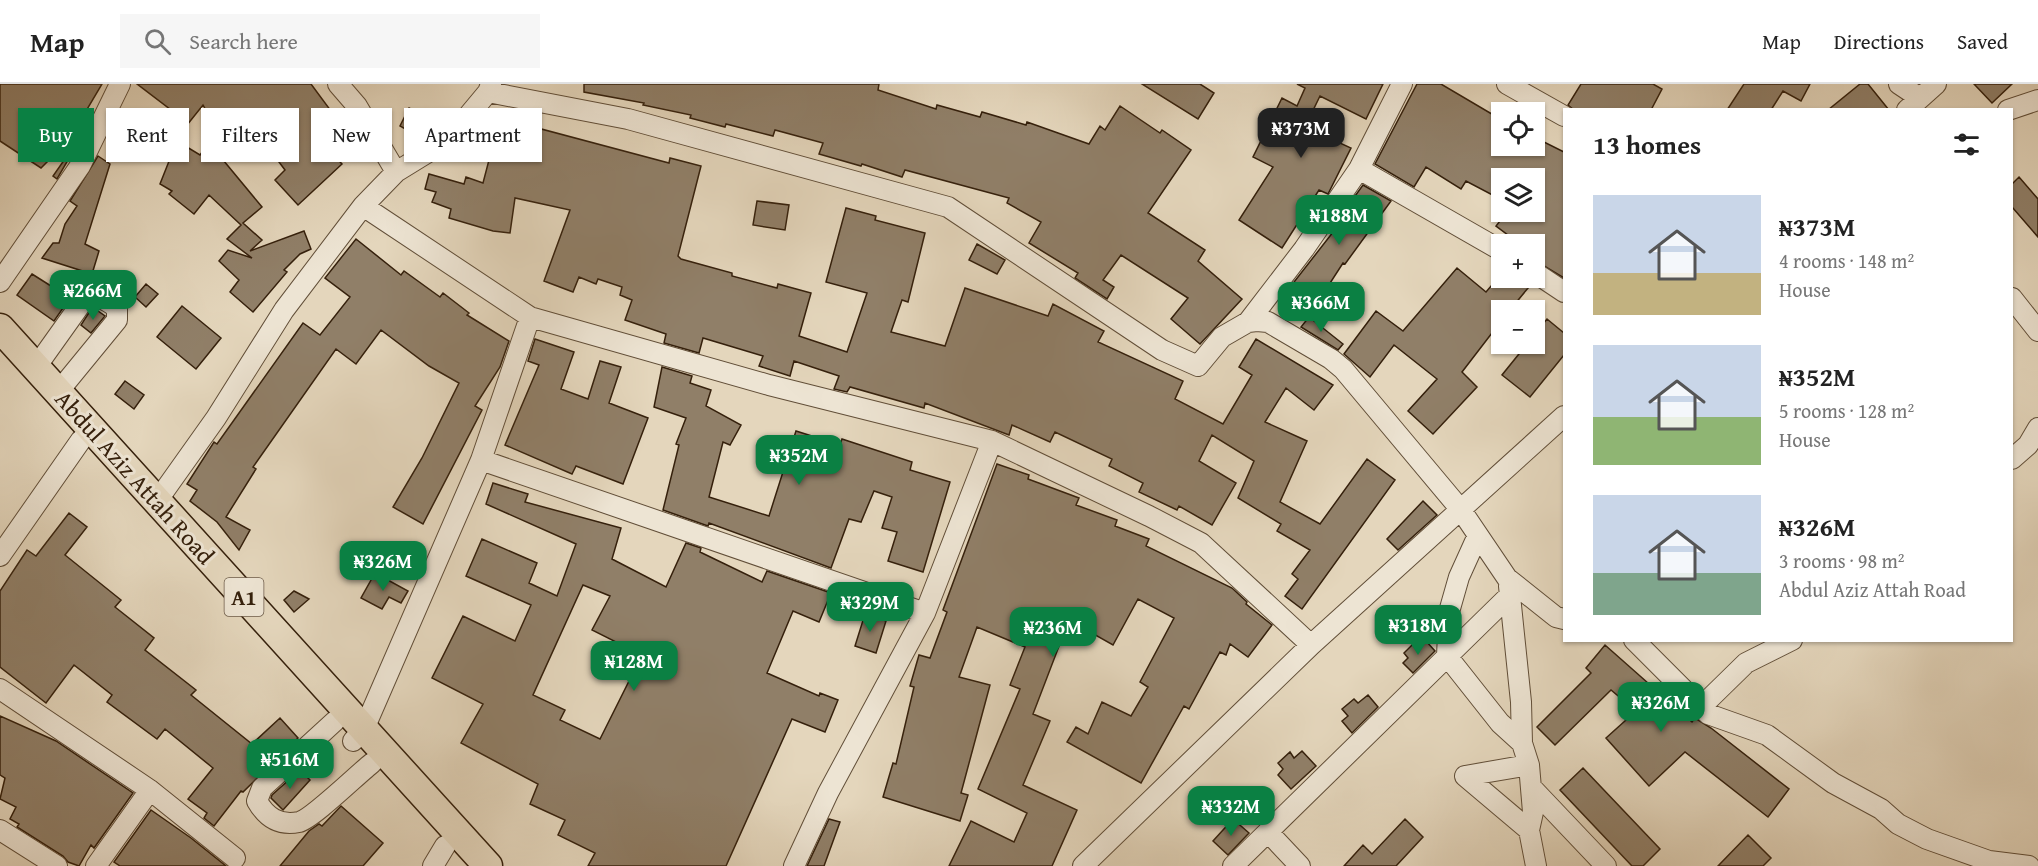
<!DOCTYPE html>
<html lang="en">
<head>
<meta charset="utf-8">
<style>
  body { margin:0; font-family:"Gentium Book Plus",serif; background:#f6f6f6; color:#222; height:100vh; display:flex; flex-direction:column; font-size:22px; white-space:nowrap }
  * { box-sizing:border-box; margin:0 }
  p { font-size:20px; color:#767676 }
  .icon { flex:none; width:33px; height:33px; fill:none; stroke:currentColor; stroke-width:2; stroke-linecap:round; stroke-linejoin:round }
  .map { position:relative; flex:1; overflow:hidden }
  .details { position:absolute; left:1563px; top:24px; width:450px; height:534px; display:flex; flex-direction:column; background:#fff; border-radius:0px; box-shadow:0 2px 4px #0004 }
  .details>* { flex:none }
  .guide { position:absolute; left:18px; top:24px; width:570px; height:54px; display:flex; gap:12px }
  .controls { position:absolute; left:1491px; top:18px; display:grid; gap:12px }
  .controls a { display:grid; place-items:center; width:54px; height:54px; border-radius:0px; background:#fff; box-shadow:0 2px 4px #0004; font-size:30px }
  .price { position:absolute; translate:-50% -51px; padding:0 14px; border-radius:12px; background:#0b8043; color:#fff; font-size:20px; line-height:39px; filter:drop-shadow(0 2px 3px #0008) }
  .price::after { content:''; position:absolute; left:50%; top:36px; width:18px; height:14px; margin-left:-9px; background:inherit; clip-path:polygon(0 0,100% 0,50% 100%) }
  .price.current { background:#222; color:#fff }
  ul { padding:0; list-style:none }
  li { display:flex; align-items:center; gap:18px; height:150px; padding:0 30px }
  li span { display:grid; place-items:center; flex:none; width:168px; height:120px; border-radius:0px; color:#555 }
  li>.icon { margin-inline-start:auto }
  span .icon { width:72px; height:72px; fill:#fffc; stroke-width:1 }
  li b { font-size:26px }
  h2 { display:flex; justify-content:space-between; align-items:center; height:72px; padding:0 30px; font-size:26px }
  .pill { padding:0 21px; border-radius:0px; background:#fff; box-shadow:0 2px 4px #0004; font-size:21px; line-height:54px }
  .pill.current { background:#0b8043; color:#fff }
  header { display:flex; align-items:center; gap:36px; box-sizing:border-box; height:84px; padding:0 30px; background:#fff; border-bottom:2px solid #e0e0e0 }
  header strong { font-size:28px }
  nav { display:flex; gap:33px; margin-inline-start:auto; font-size:21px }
  .search { width:420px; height:54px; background:#f6f6f6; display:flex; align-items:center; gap:15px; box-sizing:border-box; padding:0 21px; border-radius:0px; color:#767676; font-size:22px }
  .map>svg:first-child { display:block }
</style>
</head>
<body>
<header>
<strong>Map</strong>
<div class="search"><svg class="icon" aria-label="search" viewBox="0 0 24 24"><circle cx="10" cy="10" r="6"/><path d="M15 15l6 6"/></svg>Search here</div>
<nav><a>Map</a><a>Directions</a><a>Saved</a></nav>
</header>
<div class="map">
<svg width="2038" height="782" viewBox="0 0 2038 782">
  <rect width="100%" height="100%" fill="#e4d6bc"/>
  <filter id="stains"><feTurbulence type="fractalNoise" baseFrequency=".00333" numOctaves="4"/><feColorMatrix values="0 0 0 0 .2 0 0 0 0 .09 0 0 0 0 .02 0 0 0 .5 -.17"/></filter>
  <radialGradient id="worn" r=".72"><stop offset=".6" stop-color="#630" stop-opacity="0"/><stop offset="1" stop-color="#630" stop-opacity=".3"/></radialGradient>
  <path fill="#907f68" stroke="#35200c" stroke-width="1.5" fill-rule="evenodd" d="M0,0H102L70,54L78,59L57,95L53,92L67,72L60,65L41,84L0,57Z
    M137,0H311L334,31L312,48L342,80L298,121L275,96L285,86L252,42L235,53L220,37L215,42L203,21L187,41L168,31L171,26Z
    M584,0H879L878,6L936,25L937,21L980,33L982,28L1026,41L1027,38L1089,60L1100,42L1105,46L1120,22L1160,49L1162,46L1191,66L1148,129L1205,166L1198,177L1242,215L1200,260L1171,235L1188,214L1121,171L1103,196L1114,203L1107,215L1075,194L1078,189L1029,159L1041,138L1007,119L1009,114L905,86L902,93L862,80L861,82L819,70L823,59L775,46L773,52L726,40L725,43L690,34L691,31L643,21L644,19L584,8Z
    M1142,0H1200L1214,9L1198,35Z
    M1297,0H1383L1366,35L1320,12L1305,43L1351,64L1328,110L1319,106L1282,164L1239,136L1273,83L1253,73L1282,14L1297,22L1305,4Z
    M1417,0H1441L1502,36V62H1534V53L1564,68V194L1534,176V160H1520L1496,142L1507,128H1534V94H1502V116L1466,97L1461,105L1426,83L1414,103L1375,80Z
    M1581,0H1653L1662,5L1651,26H1574L1568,21Z
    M1744,0H1810L1801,17L1783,7L1771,26H1727Z
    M1860,0H1868L1889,26H1828Z
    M1974,0H2012L1992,19Z
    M409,24L441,42L437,49L420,59L413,56L416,51L400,42Z
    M500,34L669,79L670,74L701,82L678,172L681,175L732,189V192L777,204L778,200L811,209L799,252L847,268L867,209L826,198L846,124L876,132L875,136L925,149L908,218L902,216L891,248L945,262L965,204L1048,232L1053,220L1104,247L1098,258L1183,297L1175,315L1223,340L1252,291L1239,283L1256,255L1333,301L1314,326L1286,304L1265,338L1307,357L1280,418L1320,440L1367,375L1395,396L1302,525L1285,512L1298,495L1292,490L1310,466L1277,447L1281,440L1238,414L1254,377L1212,351L1199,377L1236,399L1212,441L1179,422L1177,426L1139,408L1143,399L1109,382L1112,375L1055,348L1050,358L1012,341L1009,351L925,319L924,324L850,303L847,308L834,305L839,292L794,277L790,292L759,282L763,272L703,254L699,269L664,259L666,250L625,236L632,216L620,211L622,203L598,195L596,200L579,193L573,208L544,197L570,126L515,114L510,149L493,147L449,134L451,125L432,118L436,108L425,105L429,90L464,100L466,93L483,99Z
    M177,57L200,71L209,59L262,123L243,139L262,156L250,167L304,147L311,165L300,170L284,186L287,188L253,228L230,208L239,196L219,177L228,166L252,174L227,155L241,141L209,111L194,130L169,110L172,107L160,100Z
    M98,72L110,80L85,160L99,167L92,190L42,174L53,159H59L65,140L77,122L70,117Z
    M2019,93L2038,115V153L2012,123V100Z
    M1363,101L1391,117L1345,180L1343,179L1314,224L1287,207L1355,120L1350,119Z
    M757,117L789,121L785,146L753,141Z
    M356,155L401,191L404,187L440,213L443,209L469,229L467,231L509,257L500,283L475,322L482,326L423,440L393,423L422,374L459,299L429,282L381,246L356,280L336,265L253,383L256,385L226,433L250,446L239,466L217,438L190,417L197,406L187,400L214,358L217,360L303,239L320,251L350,213L325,194Z
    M977,160L1005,176L997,190L969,176Z
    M1457,184L1486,208L1498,194H1515L1528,204L1510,226H1502V236L1462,288L1477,303L1433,350L1408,327L1437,295L1394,261L1370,293L1344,270L1376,227L1403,247Z
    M32,190L70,214L54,237L17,211Z
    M146,200L158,210L146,223L135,213Z
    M182,222L221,254L196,285L157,253Z
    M98,227L105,232L91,249L81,241L90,227Z
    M1309,233L1343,260L1338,266L1301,243Z
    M1547,235L1564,249V271L1530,313L1502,291L1527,260H1534V251Z
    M535,255L574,268L561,305L588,315L600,277L621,283L609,319L648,334L623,400L576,382L572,390L505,361L539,281L528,277Z
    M662,283L692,292L690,299L711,306L706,322L741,341L730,361L723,358L709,413L769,432L796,347L840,361L842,355L912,378L910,386L950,398L923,488L888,477L897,448L882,444L892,413L874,407L861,438L849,435L831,484L709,439L708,442L663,426L679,361L676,360L686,334L654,323Z
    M125,297L144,311L134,325L115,310Z
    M997,380L1029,391L1028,395L1079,414L1076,421L1117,436L1115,442L1149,455L1146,462L1232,504L1247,518L1246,520L1272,541L1248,573L1230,560L1226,571L1220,568L1189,625L1184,622L1141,699L1067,658L1076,643L1088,650L1102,618L1131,632L1148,603L1140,598L1174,534L1138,515L1113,561L1069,536L1033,630L1050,637L1023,701L1077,726L1052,782H949L971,737L1014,758L1027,729L978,705L1020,605L1010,601L1025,563L977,543L959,593L990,601L961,709L968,711L960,737L883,713L893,679L896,680L914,603L910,602L919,571L930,574L947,528L943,526Z
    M493,399L528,410L525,418L621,444L612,475L666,503L686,459L701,464L700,468L762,498L767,487L831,509L819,538L793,527L767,589L819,612L820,609L838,616L825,648L792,635L726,782H588L595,769L558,751L565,736L530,720L538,700L461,659L483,620L432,594L463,532L515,557L531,521L466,492L482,455L537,479L529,499L557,512L576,460L486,420ZM583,501L610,512L592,546L642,571L600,655L560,636L565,626L533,611Z
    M1423,417L1437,431L1398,466L1387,455Z
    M69,429L87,443L65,471L121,516L115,523L154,554L145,566L196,606L191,611L252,660L280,634L298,654L243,708L241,707L214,742L204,734L207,729L188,715L213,684L165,645L157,655L107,618L112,611L74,581L46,619L0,583V507L27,466L36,472Z
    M375,489L408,507L401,519L389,513L382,525L361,514Z
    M294,507L309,515L294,528L284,516Z
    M865,530L886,537L876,569L855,562Z
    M1426,557L1435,567L1413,589L1403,579L1408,574L1404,569L1414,559L1418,564Z
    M1605,561L1692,638L1695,634L1711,644L1789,705L1768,733L1685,668L1649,702L1606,654L1636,627L1611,606L1555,661L1537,643L1591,589L1586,584Z
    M1368,611L1378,623L1352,649L1342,637L1348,632L1342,625L1354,615L1358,619Z
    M0,632L56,657L133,709L94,764L91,761L79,782L68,778L63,772L17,743L19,740L10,735L16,723L0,715L5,694L0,691Z
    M1302,667L1316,682L1291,705L1278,691L1283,685L1278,679L1290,668L1294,674Z
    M1583,684L1660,765L1643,782H1632L1560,706Z
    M300,686L310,696L283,726L271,714L272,711Z
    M341,722L383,759L363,782H280L309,747L319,740L322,742Z
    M151,726L191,754L226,782H120L114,778Z
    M829,735L840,738L824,782H807Z
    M1233,735L1249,749L1228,771L1213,757Z
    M1405,735L1423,753L1396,782H1344L1363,761L1372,770Z
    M1748,751L1771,774L1763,782H1718Z"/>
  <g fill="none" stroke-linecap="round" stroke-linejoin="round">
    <defs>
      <path id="minor" d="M338,0L357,22L396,88
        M1507,0L1564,32
        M1899,0L1920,14
        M488,8L628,35L948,123L1162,266L1198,282L1222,253L1248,238L1257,237L1268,238L1331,275L1343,285L1461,426L1507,494L1556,533L1564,535
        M1907,26L1936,0
        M2008,26L2038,16
        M1359,85L1502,167
        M363,122L530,233L769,301L992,357L1149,432L1201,459L1311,561
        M1534,188L1564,208
        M0,198L80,82L120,0
        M2012,214L2038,247
        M1248,238L1304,165L1359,85L1402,0
        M36,283L83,217C98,211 105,215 117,224V236L58,308
        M2012,375L2028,361L2038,344
        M481,376L925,529
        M157,417L216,334L284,226L363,122L396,88L448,56L488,8L491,0
        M1478,451L1459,493L1449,528L1447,572L1500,639L1522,659
        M0,472L81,356
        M1509,502L1521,618L1522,659L1529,681L1533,728L1529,746L1536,782
        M1634,556L1708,630L1767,651L1833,699L1881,725L1898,740L1927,755L1989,777L2029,782
        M0,605L150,706L235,774
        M1701,623L1746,579L1792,556
        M335,637L262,704L257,717C266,733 279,742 299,738C312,735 358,690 372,679
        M353,657L364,645L481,376L530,233
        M1465,692L1529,746
        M1465,692L1529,681
        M1531,703L1606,782
        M0,746L57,782
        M1268,748L1300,782
        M96,782L150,706
        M433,782L445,762
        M794,782L828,709L925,529L992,357
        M1083,782L1311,561L1564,332
        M1233,782L1510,511"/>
      <path id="highway" d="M0,244L488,782"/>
    </defs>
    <use href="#minor" stroke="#614e38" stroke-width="22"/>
    <use href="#highway" stroke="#35200c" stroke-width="31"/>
    <use href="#minor" stroke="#ede4d3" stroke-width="20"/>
    <use href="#highway" stroke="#e4d6bc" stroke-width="28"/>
  </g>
  <g text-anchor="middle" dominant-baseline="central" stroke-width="6" stroke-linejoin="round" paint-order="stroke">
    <rect fill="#ede4d3" stroke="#6c5b48" stroke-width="1.5" x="224.5" y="494" width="39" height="38" rx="4.5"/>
    <g font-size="22" font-weight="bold" fill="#35200c">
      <text x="244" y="513">A1</text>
    </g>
    <g font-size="24" fill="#35200c" stroke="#ede4d3">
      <text transform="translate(135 393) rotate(48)">Abdul Aziz Attah Road</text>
    </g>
  </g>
  <rect width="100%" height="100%" filter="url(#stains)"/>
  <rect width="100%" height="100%" fill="url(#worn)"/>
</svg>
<div class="controls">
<a><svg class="icon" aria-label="locate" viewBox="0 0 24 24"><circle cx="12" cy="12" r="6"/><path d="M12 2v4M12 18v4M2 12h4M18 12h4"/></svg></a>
<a><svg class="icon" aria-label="layers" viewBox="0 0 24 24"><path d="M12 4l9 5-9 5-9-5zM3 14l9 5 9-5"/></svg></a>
<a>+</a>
<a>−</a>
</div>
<b class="price current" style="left:1301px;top:75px">₦373M</b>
<b class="price" style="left:1339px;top:162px">₦188M</b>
<b class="price" style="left:93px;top:237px">₦266M</b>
<b class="price" style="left:1321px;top:249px">₦366M</b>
<b class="price" style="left:799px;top:402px">₦352M</b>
<b class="price" style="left:383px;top:508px">₦326M</b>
<b class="price" style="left:870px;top:549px">₦329M</b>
<b class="price" style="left:1418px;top:572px">₦318M</b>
<b class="price" style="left:1053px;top:574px">₦236M</b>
<b class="price" style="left:634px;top:608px">₦128M</b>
<b class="price" style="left:1661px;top:649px">₦326M</b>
<b class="price" style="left:290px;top:706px">₦516M</b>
<b class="price" style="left:1231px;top:753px">₦332M</b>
<div class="guide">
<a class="pill current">Buy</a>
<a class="pill">Rent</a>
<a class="pill">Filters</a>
<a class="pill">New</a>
<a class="pill">Apartment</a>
</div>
<section class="details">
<h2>13 homes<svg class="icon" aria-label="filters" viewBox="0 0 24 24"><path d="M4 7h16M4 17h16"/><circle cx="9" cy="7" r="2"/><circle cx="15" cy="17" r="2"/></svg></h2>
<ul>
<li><span style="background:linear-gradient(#c9d6e8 65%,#c2b280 0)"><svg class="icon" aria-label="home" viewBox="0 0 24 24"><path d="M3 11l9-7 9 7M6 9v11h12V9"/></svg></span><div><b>₦373M</b><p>4 rooms · 148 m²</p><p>House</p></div></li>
<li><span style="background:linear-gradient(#c9d6e8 60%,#8fb573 0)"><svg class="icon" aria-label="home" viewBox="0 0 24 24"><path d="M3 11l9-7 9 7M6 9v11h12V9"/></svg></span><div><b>₦352M</b><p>5 rooms · 128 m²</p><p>House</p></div></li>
<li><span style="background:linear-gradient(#c9d6e8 65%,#7fa58c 0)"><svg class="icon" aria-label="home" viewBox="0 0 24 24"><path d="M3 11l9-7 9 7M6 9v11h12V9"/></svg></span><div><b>₦326M</b><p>3 rooms · 98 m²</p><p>Abdul Aziz Attah Road</p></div></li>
</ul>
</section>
</div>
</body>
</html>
